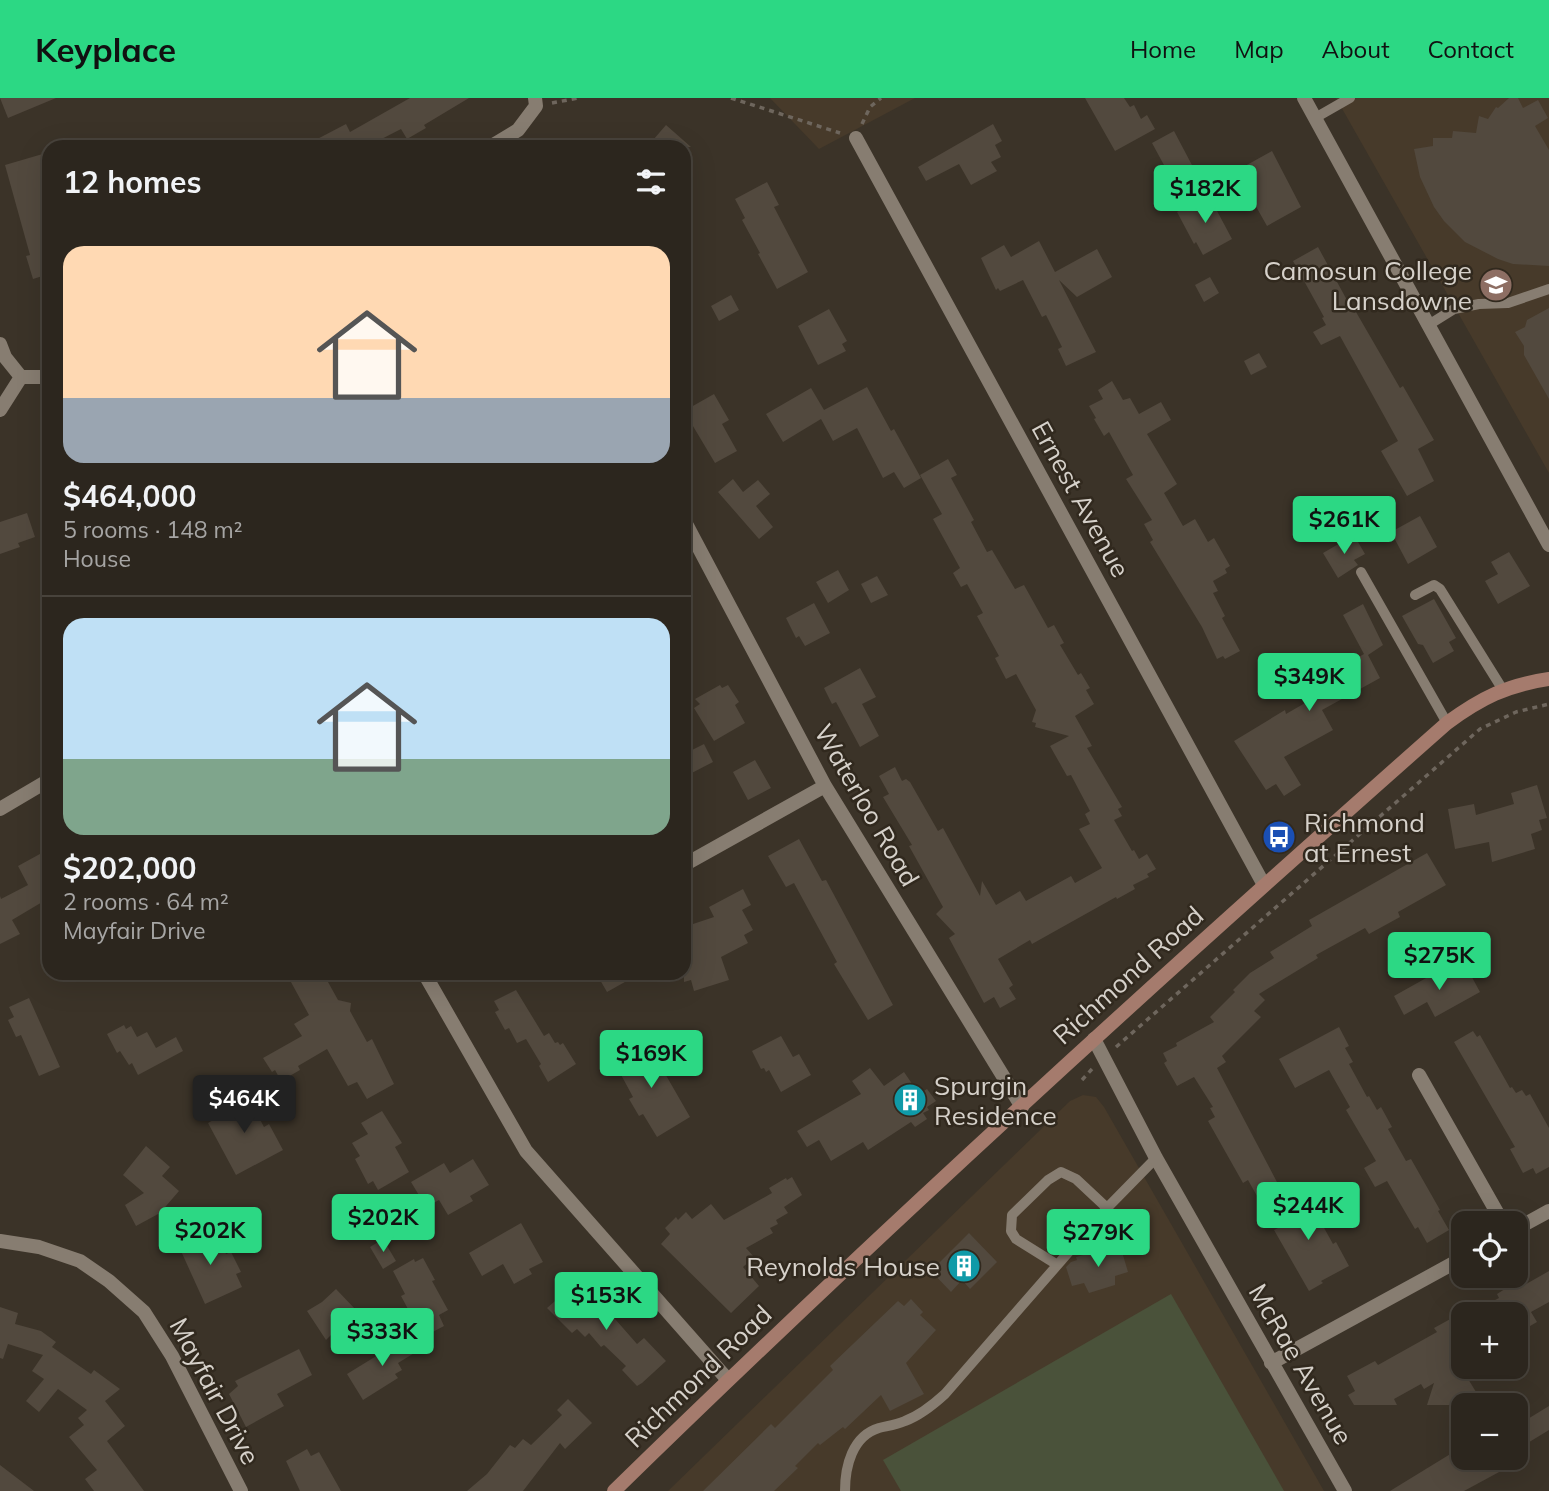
<!DOCTYPE html>
<html lang="en">
<head>
<meta charset="utf-8">
<style>
  body { margin:0; font-family:Mulish,sans-serif; background:#342e27; color:#f1f3f6; height:100vh; display:flex; flex-direction:column; font-size:26px; white-space:nowrap }
  * { box-sizing:border-box; margin:0 }
  p { font-size:23px; color:#a6a5a4 }
  .icon { flex:none; width:38px; height:38px; fill:none; stroke:currentColor; stroke-width:2; stroke-linecap:round; stroke-linejoin:round }
  .map { position:relative; flex:1; overflow:hidden }
  .side { position:absolute; left:42px; top:42px; width:649px; height:840px; display:flex; flex-direction:column; background:#2c261e; border-radius:21px; box-shadow:0 7px 28px #0002,0 0 0 2px #48433c }
  .side>* { flex:none }
  .tools { position:absolute; left:1451px; top:1113px; display:grid; gap:14px }
  .tools a { display:grid; place-items:center; width:77px; height:77px; border-radius:14px; background:#2c261e; box-shadow:0 7px 28px #0002,0 0 0 2px #48433c; font-size:35px }
  .price { position:absolute; translate:-50% -60px; padding:0 16px; border-radius:7px; background:#2cd884; color:#111; font-size:23px; line-height:46px; filter:drop-shadow(0 2px 4px #0008) }
  .price::after { content:''; position:absolute; left:50%; top:42px; width:21px; height:16px; margin-left:-10px; background:inherit; clip-path:polygon(0 0,100% 0,50% 100%) }
  .price.selected { background:#222; color:#fff }
  ul { padding:0; list-style:none }
  li { display:grid; align-content:center; gap:14px; height:371px; padding:0 21px }
  li+li { border-top:2px solid #48433c }
  li span { display:grid; place-items:center; height:217px; border-radius:21px; color:#555 }
  li>.icon { margin-inline-start:auto }
  span .icon { width:126px; height:126px; fill:#fffc; stroke-width:1 }
  li b { font-size:30px }
  h2 { display:flex; justify-content:space-between; align-items:center; height:84px; padding:0 21px; font-size:30px }
  header { display:flex; align-items:center; gap:42px; box-sizing:border-box; height:98px; padding:0 35px; background:#2cd884; color:#111 }
  header strong { font-size:33px }
  nav { display:flex; gap:38px; margin-inline-start:auto; font-size:24px }
  .map>svg:first-child { display:block }
</style>
</head>
<body>
<header>
<strong>Keyplace</strong>
<nav><a>Home</a><a>Map</a><a>About</a><a>Contact</a></nav>
</header>
<div class="map">
<svg width="1549" height="1393" viewBox="0 0 1549 1393">
  <rect width="100%" height="100%" fill="#3b3328"/>
  <path fill="#473a2a" d="M770,0H915L819,51Z
    M1336,0H1549V375Z
    M1083,997L1096,999L1104,1009L1324,1393H668L1070,1003Z"/>
  <path fill="#4a523a" d="M1171,1196L1284,1393H901L883,1362Z"/>
  <path fill="#52493e" d="M0,0H56L8,20Z
    M410,0H469L424,27L426,30L407,41L401,31L366,49H302L346,26L350,34Z
    M1085,0H1124L1130,9L1134,7L1141,21L1147,17L1155,31L1115,53Z
    M1509,0H1518L1523,10L1538,2L1548,20L1535,28L1549,52V168L1513,166L1498,161L1465,144L1444,123L1434,109L1420,79L1414,51L1433,48V40H1452L1453,33L1476,35L1479,18L1488,21L1496,9L1498,10Z
    M993,26L1002,43L995,47L1001,59L991,64L997,73L971,87L959,66L926,83L918,69Z
    M666,27L691,49H647Z
    M1174,33L1193,69L1171,80L1152,45Z
    M1272,53L1301,109L1267,128L1236,73Z
    M46,55L49,67V176L33,181L26,158L30,157L5,67Z
    M767,84L779,107L774,109L808,174L777,191L758,156L760,155L742,122L745,120L735,101Z
    M1208,96L1232,141L1203,157L1196,144L1194,146L1177,114Z
    M1039,143L1055,174L1097,151L1112,179L1077,199L1059,182L1096,254L1066,268L1058,251L1062,249L1046,217L1042,219L1023,182L1000,193L998,190L996,192L981,160L1004,147L1011,159Z
    M1318,149L1354,215L1356,214L1400,290L1403,288L1434,342L1418,351L1434,383L1407,398L1381,353L1398,343L1340,238L1321,247L1313,234L1326,227L1322,220L1324,219L1293,163Z
    M1210,179L1219,195L1204,204L1195,187Z
    M731,197L739,212L719,223L711,208Z
    M1549,210V301L1524,257V248L1515,234L1525,229L1527,222Z
    M829,211L847,243L842,246L846,253L818,267L798,228Z
    M1259,255L1267,269L1251,277L1244,263Z
    M1112,283L1123,302L1130,300L1139,316L1161,304L1171,322L1147,336L1177,386L1164,395L1183,428L1195,421L1208,444L1214,440L1230,468L1225,471L1227,475L1213,483L1218,493L1213,495L1225,518L1222,520L1240,553L1225,561L1223,558L1217,561L1202,529L1150,444L1153,442L1144,426L1152,422L1126,381L1133,377L1109,334L1104,338L1094,321L1096,320L1089,308L1103,301L1098,292Z
    M867,289L891,333L894,331L921,380L904,390L894,374L883,380L857,330L833,343L821,321L783,344L766,316L811,290L824,312Z
    M714,296L729,322L722,326L737,353L715,365L684,313Z
    M948,361L957,377L951,380L974,422L971,424L987,454L992,452L1015,491L1024,487L1048,530L1054,527L1064,545L1060,547L1078,577L1081,575L1090,590L1086,592L1094,606L1075,618L1092,648L1087,650L1122,709L1118,711L1122,718L1114,722L1132,753L1134,752L1139,761L1147,756L1156,771L1147,776L1149,779L1133,787L1135,791L1117,801L1116,799L1032,846L1030,842L998,861L1013,887L1009,890L1016,901L1000,910L994,899L984,905L949,840L955,836L936,816L943,809L909,748L912,747L883,699L889,696L879,678L895,669L902,683L906,681L910,684L938,733L943,730L980,798L982,783L996,807L1020,793L1026,803L1071,778L1075,785L1102,770L1079,731L1090,726L1085,716L1090,713L1071,677L1067,678L1050,648L1069,638L1035,629L1036,625L1032,624L1036,612L1016,576L1006,581L995,560L999,558L977,518L983,515L967,486L961,489L953,475L960,470L933,421L942,416L920,377Z
    M733,381L743,394L758,382L770,396L756,408L773,429L759,441L718,394Z
    M27,415L35,439L18,445L20,449L0,456V424Z
    M1420,418L1437,449L1408,466L1391,434Z
    M1354,437L1365,456L1354,462L1358,467L1338,480L1323,455Z
    M1509,454L1530,488L1498,506L1485,483L1498,476L1491,464Z
    M838,472L849,492L828,505L816,484Z
    M877,478L888,497L871,505L861,486Z
    M1434,501L1456,540L1449,544L1454,553L1433,565L1423,547L1418,546L1402,518Z
    M814,505L830,535L805,548L799,538L796,540L786,520Z
    M1363,506L1383,547L1368,557L1380,580L1322,612L1333,632L1284,659L1301,687L1284,698L1276,686L1266,692L1234,643L1285,612L1286,616L1331,590L1325,579L1334,575L1333,573L1364,556L1343,517Z
    M860,570L876,599L862,606L879,638L860,649L836,604L832,606L824,590Z
    M720,587L722,590L728,587L739,604L735,607L745,625L714,643L694,610L700,606L695,601Z
    M704,646L713,664L684,679V656Z
    M755,662L771,690L748,702L733,674Z
    M1537,687L1547,720L1539,722L1542,732L1531,736L1535,751L1492,764L1489,744L1455,751L1448,711L1474,706L1476,717L1514,706L1511,695Z
    M799,741L822,783L826,782L893,907L868,922L834,866L837,864L794,785L786,789L768,758Z
    M49,751V800L12,822L20,836L0,846V798L1,801L28,787L18,768Z
    M1427,755L1446,787L1398,814L1400,819L1369,836L1365,830L1316,857L1318,860L1259,896L1265,902L1254,913L1261,919L1222,958L1226,964L1217,970L1278,1086L1257,1098L1248,1082L1243,1085L1208,1023L1215,1019L1210,1010L1213,1009L1194,979L1177,988L1164,965L1167,963L1163,955L1177,948L1176,945L1214,924L1210,919L1235,894L1233,892L1250,875L1274,860L1270,854L1312,828L1309,822Z
    M743,791L751,807L742,812L753,832L744,837L748,845L721,859L729,882L694,893L691,882L684,884V829L714,819L709,809Z
    M1444,870L1450,879L1467,870L1480,894L1435,919L1427,904L1404,917L1394,898Z
    M286,875H323L338,902L351,905L350,913L367,944L372,941L394,986L367,1001L357,984L348,988L327,951L298,968L300,972L281,983L275,972L272,974L263,960L302,938L294,926L309,917Z
    M596,875H641L607,894Z
    M516,892L544,938L549,935L555,945L558,944L560,947L563,945L576,966L548,984L539,968L541,966L526,941L517,945L509,930L505,932L495,914L499,912L494,903Z
    M29,900L60,969L39,978L21,937L16,939L8,922L14,919L9,909Z
    M124,927L126,931L131,928L137,939L147,934L156,950L176,939L183,953L138,977L132,965L129,967L120,953L117,955L107,936Z
    M1339,929L1349,948L1345,950L1353,964L1349,966L1367,999L1369,998L1377,1012L1381,1009L1392,1029L1388,1031L1406,1063L1411,1061L1440,1112L1438,1113L1449,1132L1427,1145L1418,1129L1415,1131L1387,1083L1375,1089L1364,1070L1376,1063L1346,1012L1350,1009L1329,972L1295,990L1279,961Z
    M1473,933L1477,939L1480,937L1510,990L1512,989L1516,995L1522,992L1526,998L1530,996L1549,1030V1069L1536,1076L1533,1070L1523,1075L1510,1051L1515,1049L1454,944Z
    M781,938L793,959L799,956L811,977L781,994L769,972L766,974L764,970L761,971L752,953Z
    M640,947L646,956L652,953L690,1019L657,1039L643,1016L639,1018L629,1001L633,999L613,962Z
    M870,970L884,988L904,974L919,996L927,991L936,1003L927,1009L929,1012L923,1015L927,1021L915,1029L911,1024L868,1052L863,1044L831,1063L819,1042L807,1049L797,1033L861,996L852,983Z
    M245,993L264,1029L269,1026L283,1052L236,1077L208,1025L229,1013L225,1004Z
    M382,1013L402,1045L395,1049L409,1074L378,1092L373,1083L368,1086L355,1061L360,1058L352,1045L368,1036L361,1025Z
    M146,1048L170,1069L162,1078L179,1093L160,1115L136,1128L125,1107L144,1095L123,1077Z
    M473,1061L489,1087L470,1098L473,1103L448,1117L439,1102L426,1109L411,1084L444,1065L450,1075Z
    M792,1079L802,1097L784,1109L788,1115L776,1122L778,1126L770,1130L773,1135L746,1150L754,1159L743,1169L759,1188L731,1215L661,1146L670,1136L665,1130L676,1119L678,1122L686,1114L692,1121L711,1106L724,1122L772,1095L769,1090L786,1080L787,1082Z
    M1303,1092L1333,1146L1336,1144L1349,1168L1321,1183L1323,1185L1309,1193L1274,1132L1286,1126L1275,1107Z
    M521,1125L543,1164L529,1171L532,1176L514,1186L503,1166L482,1178L469,1155Z
    M197,1133L204,1148L220,1141L226,1156L231,1154L241,1174L236,1176L242,1189L205,1206L176,1142Z
    M969,1135L997,1164L970,1191L962,1182L951,1194L931,1173Z
    M383,1141L396,1163L383,1171L370,1149Z
    M1120,1147L1128,1174L1115,1178V1187L1089,1195L1084,1185L1072,1188L1066,1169L1071,1164L1077,1162L1076,1159Z
    M423,1160L435,1182L432,1183L448,1212L439,1217L444,1228L423,1239L401,1198L405,1196L393,1173L414,1161L415,1164Z
    M1549,1173V1204L1531,1214L1537,1224L1516,1236V1216H1468L1499,1200L1497,1196L1516,1184L1519,1190Z
    M589,1186L603,1203L601,1205L637,1246L644,1240L666,1263L642,1285L637,1288L622,1272L626,1268L604,1247L601,1249L589,1235L585,1239L577,1231L572,1235L547,1210L570,1190L574,1193L581,1187Z
    M336,1191L356,1212L326,1242L307,1213L322,1204Z
    M911,1201L923,1214L920,1217L936,1232L906,1265L924,1296L890,1313L881,1297L845,1331L843,1329L820,1347L818,1345L795,1368L798,1370L774,1393H703L771,1326L775,1330L833,1272L830,1268L898,1203L904,1208Z
    M0,1209L18,1215L15,1226L41,1233L56,1244L52,1249L91,1276L94,1272L120,1291L105,1303L125,1328L107,1343L144,1393H94L85,1381L97,1372L69,1339L84,1327L78,1320L87,1312L58,1291L39,1314L26,1303L44,1281L32,1273L43,1257L8,1246L3,1261L0,1260Z
    M1454,1219L1457,1224L1463,1221V1264L1455,1269H1466L1462,1271L1484,1307H1427L1434,1285L1424,1291L1421,1286L1394,1301L1397,1307H1354L1348,1297L1355,1293L1347,1278L1375,1263L1378,1267L1437,1234L1434,1230Z
    M405,1235L416,1254L398,1265L402,1272L395,1276L398,1280L363,1302L347,1276L386,1252L384,1248Z
    M299,1251L312,1277L277,1296L284,1308L246,1329L229,1296L238,1288L235,1283Z
    M568,1301L592,1325L565,1351L560,1345L523,1393H467L487,1376L510,1347L515,1350L523,1341L531,1347L562,1317L557,1312Z
    M1549,1308V1332L1516,1352V1328Z
    M307,1351L311,1358L319,1354L341,1393H300L286,1363Z
    M1452,1355L1459,1366L1470,1360H1525L1464,1393H1390Z
    M0,1367L34,1393H0Z"/>
  <g fill="none" stroke-linecap="round" stroke-linejoin="round">
    <path stroke="#6e665d" stroke-width="3.5" stroke-dasharray="5 5" stroke-linecap="butt" d="M731,0L840,35
      M552,5L578,0
      M862,26L870,9L881,0
      M1116,949L1480,631L1516,614L1549,606
      M1082,982L1092,971"/>
    <path stroke="#877d71" stroke-width="10" d="M1315,20L1350,0
      M1430,226L1454,211L1479,206L1508,205L1549,191
      M1361,474L1447,625
      M1415,497L1434,487L1440,491L1503,592
      M1056,1166L1016,1141L1011,1133L1012,1117L1048,1082L1061,1074L1076,1081L1107,1110
      M845,1393C845,1369 852,1338 879,1330C887,1328 896,1327 905,1323C921,1317 933,1307 945,1296L1107,1110L1156,1060"/>
    <path stroke="#877d71" stroke-width="14" d="M1304,0L1549,447
      M856,40L1264,787
      M490,49L518,32L536,8L535,0
      M0,246L5,259L21,279H49
      M0,312L21,279
      M684,422L825,688L1022,1009
      M0,711L49,682
      M684,767L825,688
      M424,875L526,1053L728,1282
      M1094,941L1156,1060L1345,1393
      M1419,977L1503,1125
      M1516,1131L1549,1113
      M0,1143L39,1149L80,1163L109,1183L144,1214L172,1258L241,1393
      M1271,1265L1463,1160"/>
    <path stroke="#a57b6d" stroke-width="14" d="M614,1393C884,1129 1164,875 1447,625C1481,600 1507,587 1549,581"/>
  </g>
  <defs>
    <symbol id="university-disc" viewBox="-11 -11 22 22"><circle r="9.5" fill="#8d6e63" stroke="#31291e"/><path d="M0-5L7-2L0 1L-7-2ZM-4 1L0 2.5L4 1V4Q0 6-4 4Z" fill="#fff"/></symbol>
    <symbol id="bus-disc" viewBox="-11 -11 22 22"><circle r="9.5" fill="#1a4fb4" stroke="#31291e"/><path d="M-5-6H5V4H4V6H2V4H-2V6H-4V4H-5ZM-3.5-4V0h7V-4ZM-3.5 1.2v1.5H-2V1.2ZM2 1.2v1.5H3.5V1.2Z" fill="#fff"/></symbol>
    <symbol id="building-disc" viewBox="-11 -11 22 22"><circle r="9.5" fill="#0f9aa8" stroke="#31291e"/><path d="M-4-6H4V6H1V3H-1V6H-4ZM-2.5-4.3h1.7v1.8h-1.7ZM.8-4.3h1.7v1.8H.8ZM-2.5-1h1.7V.8h-1.7ZM.8-1h1.7V.8H.8Z" fill="#fff"/></symbol>
  </defs>
  <g fill-rule="evenodd">
    <use href="#university-disc" x="1477" y="168" width="38" height="38"/>
    <use href="#bus-disc" x="1260" y="720" width="38" height="38"/>
    <use href="#building-disc" x="891" y="983" width="38" height="38"/>
    <use href="#building-disc" x="945" y="1149" width="38" height="38"/>
  </g>
  <g text-anchor="middle" dominant-baseline="central" stroke-width="5" stroke-linejoin="round" paint-order="stroke">
    <g font-size="26" fill="#d6d1ca" stroke="#31291e" text-anchor="end">
      <text x="1472" y="172">Camosun College<tspan x="1472" dy="30">Lansdowne</tspan></text>
      <text x="1304" y="724" text-anchor="start">Richmond<tspan x="1304" dy="30">at Ernest</tspan></text>
      <text x="934" y="987" text-anchor="start">Spurgin<tspan x="934" dy="30">Residence</tspan></text>
      <text x="940" y="1168">Reynolds House</text>
    </g>
    <g font-size="26" fill="#d6d1ca" stroke="#31291e">
      <text transform="translate(1081 401) rotate(61)">Ernest Avenue</text>
      <text transform="translate(867 707) rotate(60)">Waterloo Road</text>
      <text transform="translate(1128 877) rotate(-42)">Richmond Road</text>
      <text transform="translate(1301 1266) rotate(60)">McRae Avenue</text>
      <text transform="translate(698 1278) rotate(-44)">Richmond Road</text>
      <text transform="translate(215 1293) rotate(62)">Mayfair Drive</text>
    </g>
  </g>
</svg>
<div class="tools">
<a><svg class="icon" aria-label="locate" viewBox="0 0 24 24"><circle cx="12" cy="12" r="6"/><path d="M12 2v4M12 18v4M2 12h4M18 12h4"/></svg></a>
<a>+</a>
<a>−</a>
</div>
<b class="price" style="left:1205px;top:127px">$182K</b>
<b class="price" style="left:1344px;top:458px">$261K</b>
<b class="price" style="left:1309px;top:615px">$349K</b>
<b class="price" style="left:1439px;top:894px">$275K</b>
<b class="price" style="left:651px;top:992px">$169K</b>
<b class="price selected" style="left:244px;top:1037px">$464K</b>
<b class="price" style="left:1308px;top:1144px">$244K</b>
<b class="price" style="left:383px;top:1156px">$202K</b>
<b class="price" style="left:210px;top:1169px">$202K</b>
<b class="price" style="left:1098px;top:1171px">$279K</b>
<b class="price" style="left:606px;top:1234px">$153K</b>
<b class="price" style="left:382px;top:1270px">$333K</b>
<section class="side">
<h2>12 homes<svg class="icon" aria-label="filters" viewBox="0 0 24 24"><path d="M4 7h16M4 17h16"/><circle cx="9" cy="7" r="2"/><circle cx="15" cy="17" r="2"/></svg></h2>
<ul>
<li><span style="background:linear-gradient(#ffd9b3 70%,#9aa5b1 0)"><svg class="icon" aria-label="home" viewBox="0 0 24 24"><path d="M3 11l9-7 9 7M6 9v11h12V9"/></svg></span><div><b>$464,000</b><p>5 rooms · 148 m²</p><p>House</p></div></li>
<li><span style="background:linear-gradient(#bfe0f5 65%,#7fa58c 0)"><svg class="icon" aria-label="home" viewBox="0 0 24 24"><path d="M3 11l9-7 9 7M6 9v11h12V9"/></svg></span><div><b>$202,000</b><p>2 rooms · 64 m²</p><p>Mayfair Drive</p></div></li>
</ul>
</section>
</div>
</body>
</html>
